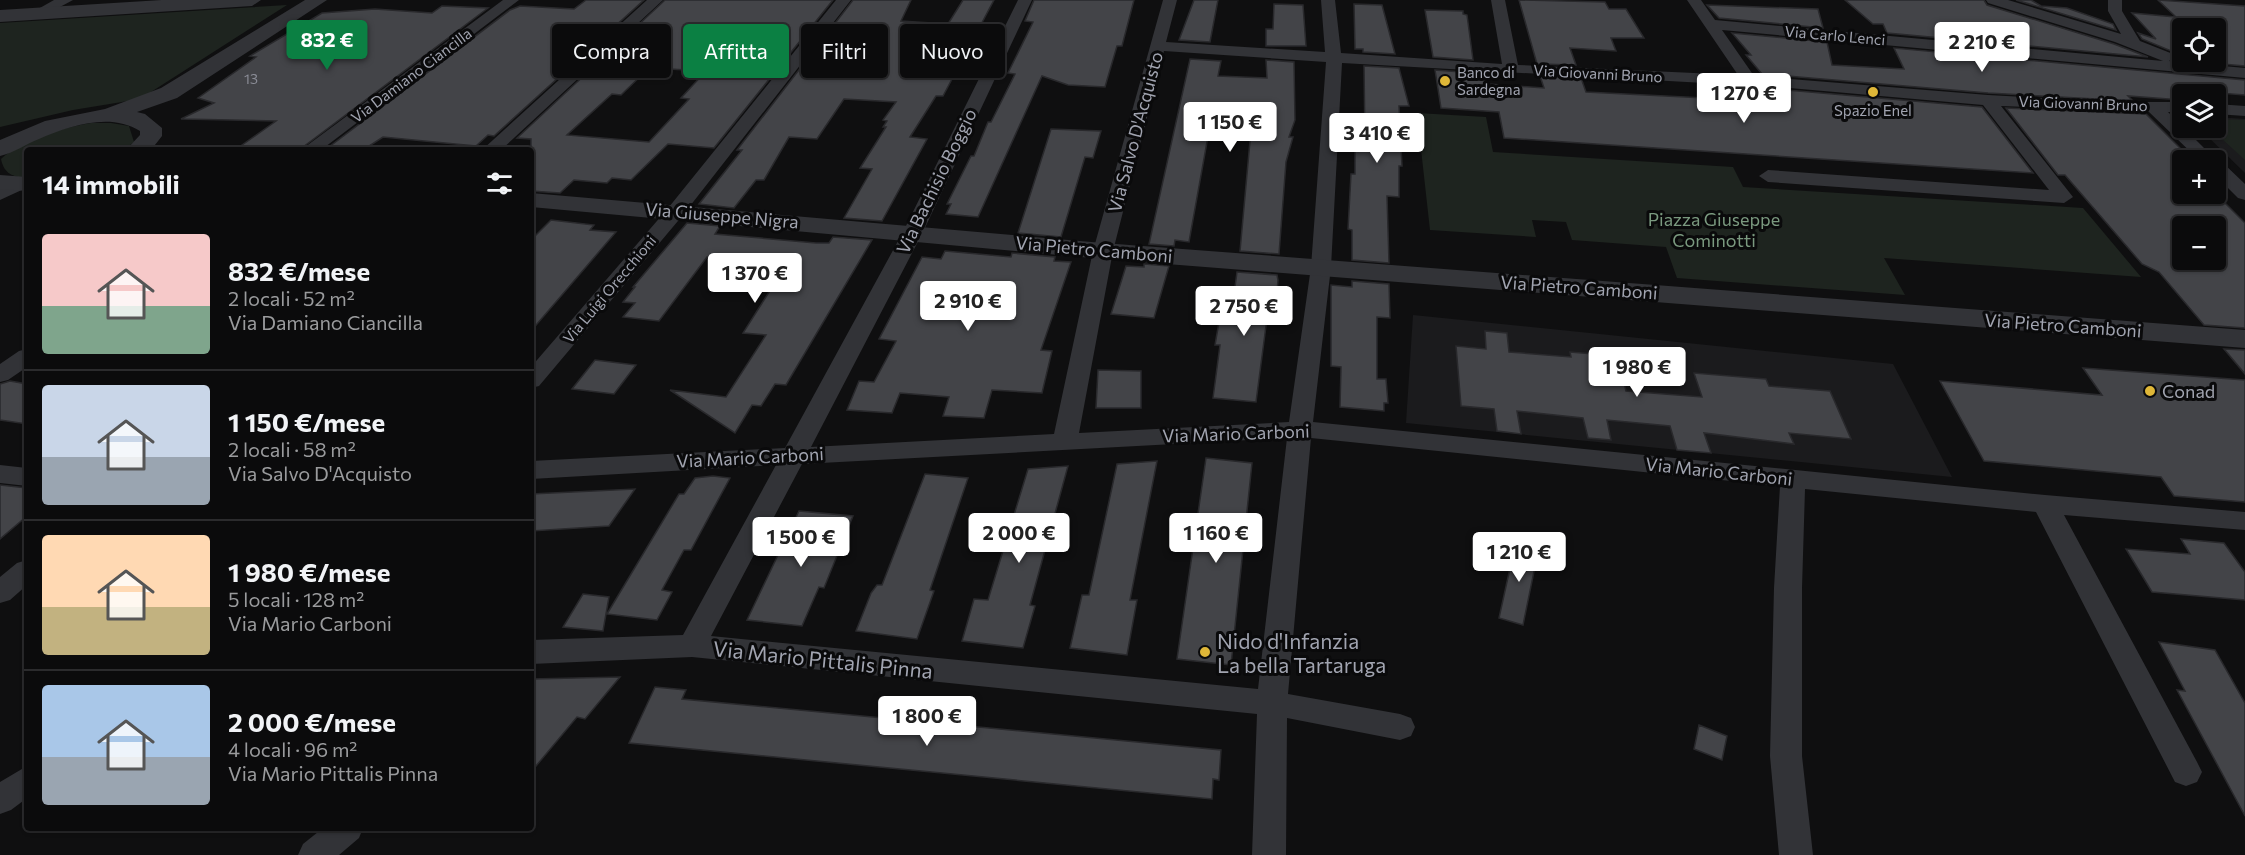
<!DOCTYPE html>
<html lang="it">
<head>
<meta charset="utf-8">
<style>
  body { margin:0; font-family:Commissioner,sans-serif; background:#19191a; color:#f1f3f6; height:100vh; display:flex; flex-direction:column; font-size:22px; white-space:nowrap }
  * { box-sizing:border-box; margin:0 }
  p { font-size:20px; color:#9a9b9d }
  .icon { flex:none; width:33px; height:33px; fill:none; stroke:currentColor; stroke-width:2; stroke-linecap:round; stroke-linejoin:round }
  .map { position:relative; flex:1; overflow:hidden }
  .side { position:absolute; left:24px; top:147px; width:510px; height:684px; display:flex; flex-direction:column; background:#0b0b0c; border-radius:6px; box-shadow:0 2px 4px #0004,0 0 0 2px #2b2b2d }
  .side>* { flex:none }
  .guide { position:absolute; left:552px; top:24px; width:570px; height:54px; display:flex; gap:12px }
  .controls { position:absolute; left:2172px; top:18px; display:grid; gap:12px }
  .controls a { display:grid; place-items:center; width:54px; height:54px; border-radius:6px; background:#0b0b0c; box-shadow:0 2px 4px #0004,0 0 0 2px #2b2b2d; font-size:30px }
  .price { position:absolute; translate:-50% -51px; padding:0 14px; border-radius:6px; background:#fff; color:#222; font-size:20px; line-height:39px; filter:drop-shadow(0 2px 3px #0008) }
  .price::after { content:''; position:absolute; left:50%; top:36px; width:18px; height:14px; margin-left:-9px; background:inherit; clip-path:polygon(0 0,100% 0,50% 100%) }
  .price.selected { background:#0b8043; color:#fff }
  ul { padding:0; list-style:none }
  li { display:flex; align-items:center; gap:18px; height:150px; padding:0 18px }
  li+li { border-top:2px solid #2b2b2d }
  li span { display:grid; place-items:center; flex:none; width:168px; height:120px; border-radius:6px; color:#555 }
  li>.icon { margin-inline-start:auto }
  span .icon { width:72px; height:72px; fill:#fffc; stroke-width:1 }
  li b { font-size:26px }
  h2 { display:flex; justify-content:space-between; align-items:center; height:72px; padding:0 18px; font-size:26px }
  .pill { padding:0 21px; border-radius:6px; background:#0b0b0c; box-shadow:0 2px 4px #0004,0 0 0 2px #2b2b2d; font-size:21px; line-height:54px }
  .pill.selected { background:#0b8043; color:#fff }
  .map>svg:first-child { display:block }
</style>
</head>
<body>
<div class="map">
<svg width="2245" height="855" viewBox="0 0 2245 855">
  <rect width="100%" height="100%" fill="#0f0f10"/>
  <path fill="#1b1b1d" d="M2216,117L2245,119V173L2199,128H2216Z
    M1413,315L1893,364L1952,477L1406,423Z"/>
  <path fill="#1e241f" d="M287,5L140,99L73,110L0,127V23Z
    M1417,113L1486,117L1493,152L1733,167L1743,187L2083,208L2141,277L1884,258L1905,295L1677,278L1666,247L1572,240L1566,222L1532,220L1536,237L1430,230Z
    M2216,119L2245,120V160L2210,128H2216Z
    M91,123H111L129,126L134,142L124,150L112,148L107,150H27V178C13,177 4,174 1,159C23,139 61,128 91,123Z"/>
  <path fill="#434448" stroke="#29292c" stroke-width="1.5" fill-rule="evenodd" d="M586,0H644L494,136L488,135L476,146L383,137L363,150H325L510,10L520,6L574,9Z
    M665,0H833L714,148L668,144L631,180L612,178L607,183L574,180L560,193L531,191V139L517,138ZM649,68L706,71L681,98L689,99L649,142L567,135L612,94L621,95Z
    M853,0H911L901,21L948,24L963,0H994L943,96H936L910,137L927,139L882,221L844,218L872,169L860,168L886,127H883L887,121L883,120L896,102L844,99L817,139L789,137L764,180H756L734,208L699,204L742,150H737Z
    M1034,0H1134L1122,46H1117L1105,87L1068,85L1042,76L978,217L946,214L951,204H947L971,156H974L988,122H991L1015,74L1008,73L1033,22L1025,21Z
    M1194,0H1218L1210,42L1179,40Z
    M1519,0L1605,2L1609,9H1626L1644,38H1611L1616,51L1570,48L1576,65L1537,64Z
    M1845,0H1984L1987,5L2114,44L2148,57L1887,33L1883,24H1873Z
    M2016,0H2031L2041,6L2067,8L2113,24L2116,30Z
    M2158,0L2245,6V66L2199,62H2216V28H2182V60L2176,59L2177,56L2174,52L2142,39L2138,33L2156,39L2132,13L2176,17Z
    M1274,4L1303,5L1306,46H1266V29H1273Z
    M1354,4L1382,5L1395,54L1363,52V49H1355Z
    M1707,5L1818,9L1823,28L1719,18Z
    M442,6L488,8L299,150H235L276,121L181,119L214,103L198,98L256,57L250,56L322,13L375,9L432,13Z
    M1425,10L1463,11V14L1467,15L1473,60L1433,57Z
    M1732,33L1827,42L1832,65L1904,69L1894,48L2245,80V95L2220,93L2226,102L2216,101V94H2182V100L2128,96L2132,100H2115L1988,93L1762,74L1746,55H1751Z
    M1190,59L1221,61L1218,76L1267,78L1266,60L1294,62L1295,120L1289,137H1293L1286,162L1279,254L1240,251L1250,141L1262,105L1214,103L1189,242L1175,240L1174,246L1149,244Z
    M1364,66L1399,68L1409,106H1399L1402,166H1399V197L1387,196L1389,263L1352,260V230L1348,229L1351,174H1355V140L1365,141Z
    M1435,70L1475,73L1476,78L1483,79L1488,84L1544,88L1540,76L1581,78L1586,92L1784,102L1774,89L1982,107L2033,173L1504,138L1499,112L1441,108Z
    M2006,108L2146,114L2182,150V194H2210L2219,202H2224L2245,223V328L2204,325L2159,272L2142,264L2065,175H2058ZM2182,226H2216V260H2182Z
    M1051,129L1101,131L1093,158L1085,157L1061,237L1018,233Z
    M551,220L594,225L590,230L616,232L531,331V240Z
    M687,223L720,226L715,234L816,243H829L833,237L872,240L786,385L775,384L761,406L752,405L735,433L670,390L726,397L766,335L743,333L771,289H765L781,264L707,257L659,321L623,317L635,303L623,302L635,287H633Z
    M945,251L1011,257L1012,253L1055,257L1054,261L1071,262L1041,350L1052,351L1042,393L992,390L984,418L943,416L949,397L900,393L892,413L847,410L859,381L874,382L896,341L879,339L922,257L941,259Z
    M1144,264L1169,266L1154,318L1111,314L1126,266L1144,267Z
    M1237,272L1277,275L1278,280L1276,304L1269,303L1256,402L1213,398L1220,345H1215L1220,316L1231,317Z
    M1352,281L1389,284L1390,318L1377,317V379H1386L1388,403H1384V411L1340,407L1341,367L1331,366V285L1352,287Z
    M1485,331L1507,333L1509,352L1571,357L1570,352L1618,356L1626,391L1702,397L1694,373L1766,379L1769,386L1830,391L1851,439L1789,433L1794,444L1704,433L1711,453L1677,450L1670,426L1607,420L1611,440L1588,438L1583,418L1517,411L1521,434L1497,431L1494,409L1461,406L1456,346L1486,349Z
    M2224,349L2245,350V374Z
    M595,360L636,365L614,394L572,389Z
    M2083,368L2245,380V502L2174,496L2161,477L1984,461L1940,381L2102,395Z
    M1098,370L1141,371V408H1096Z
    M10,381L27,384V424L0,420V384Z
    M1206,458L1252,463L1231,665L1177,659Z
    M1157,461L1130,600H1137L1127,655L1070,648L1082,595H1089L1117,464Z
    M1068,466L1030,605L1035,606L1023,648L962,641L974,599L988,600L1028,469Z
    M925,474L968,478L930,590L934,591L917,639L856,631L871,593L877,585H882Z
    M713,476L730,478L691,550H684L662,590L672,592L657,620L607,614L679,494H684L695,478Z
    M0,485L27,488V516L0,539Z
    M635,489L609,526L531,531V494Z
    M799,511L853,516L824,588L819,587L802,626L747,620Z
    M2181,539L2224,543L2245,572V600L2152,592L2126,549L2190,554Z
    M1516,541L1539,547L1523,625L1499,618Z
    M583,594L609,597L603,631L563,627Z
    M2159,642L2215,650L2245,703V816L2177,690L2185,691Z
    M620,677L585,719L577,717L531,772V679Z
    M655,687L686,690L682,699L1221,750L1219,780L1213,779L1212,799L629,743Z
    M1699,725L1727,736L1722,760L1694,749Z"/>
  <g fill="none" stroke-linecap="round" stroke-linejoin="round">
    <path fill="#323337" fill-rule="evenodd" d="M54,0H73L43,16L38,17L31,13Z
      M503,0H519L321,150H301Z
      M647,0H663L501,150H482Z
      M836,0H851L683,215L539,386L531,388V367L669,207Z
      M1018,0H1032L923,232L811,447L1054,434L1093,251L1163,0H1177L1166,42L1325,52L1321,0H1335L1341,53L1502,64L1491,0H1505L1518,65L1738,75L1687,0H1701L1715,20L2163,61L2115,42L1988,3L1986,0H2008L2121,34L2108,11V0H2122V11L2140,41L2173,54L2175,57L2169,61L2245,68V78L1722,30L1754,76L1988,95L2115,102H2182V112H2168L2217,161L2222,162L2245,184V200L2238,198L2216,176V160H2199L2149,112L2001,106L2073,197L2064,203L1768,182L1759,176L1768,170L2049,190L1983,105L1777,87L1342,63L1331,267L1313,422L2045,495L2245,512V530L2064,515L2197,762L2202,772L2197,782L2186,786L2175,782L2036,512L1805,489L1802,588V756L1813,855H1779L1770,756L1774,588L1780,486L1311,438L1288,694L1400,714L1411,718L1415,727L1411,736L1400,740L1287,718L1286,855H1252L1257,714L692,657L531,664V640L683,635L776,465L531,479V461L785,448L903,232ZM1164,51L1326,62L1311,267L1289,422L1079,433L1113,251ZM1287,438L1258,689L711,636L802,464Z
      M2216,104L2245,106V116L2216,114Z
      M19,178L27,182L26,188L0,200V187Z
      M27,349V367L8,380L0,382V364L19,351Z
      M0,465L27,468V486L0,483Z
      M27,560V585L10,600L0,603V577L17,563Z
      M27,766V798L11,810L0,814V782Z
      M323,828H363L359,838L339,855H298L303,844Z"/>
    <path fill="#323337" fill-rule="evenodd" d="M162,0H261L252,6L0,22V10Z
      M305,0H327L177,98L137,112L145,114L162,128V136L151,150H126L140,135V131C110,112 69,126 39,139C26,144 14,153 0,156V140L45,121L105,109L161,88Z
      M0,175L27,177V191L0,189Z
      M531,193L1103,243L2245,330V348L1103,259L531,207Z"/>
  </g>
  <g fill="#dfb738" stroke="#0a0a0b" stroke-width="2">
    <circle cx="1445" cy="81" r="6"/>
    <circle cx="1873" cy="92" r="6"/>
    <circle cx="2150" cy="391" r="6"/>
    <circle cx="1205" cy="652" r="6"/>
  </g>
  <g text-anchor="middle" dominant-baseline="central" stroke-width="6" stroke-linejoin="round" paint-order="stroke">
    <g font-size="14" fill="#8a8c96">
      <text x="251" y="78">13</text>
    </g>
    <g font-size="15" fill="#a1a4b0" stroke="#0a0a0b">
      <text transform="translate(1835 35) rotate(5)">Via Carlo Lenci</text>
      <text transform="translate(1598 73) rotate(3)">Via Giovanni Bruno</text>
      <text transform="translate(411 75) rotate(-37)">Via Damiano Ciancilla</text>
      <text transform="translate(2083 103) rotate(2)">Via Giovanni Bruno</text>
      <text transform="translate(609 289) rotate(-50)">Via Luigi Orecchioni</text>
    </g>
    <g font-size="15" fill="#a1a4b0" stroke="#0a0a0b" text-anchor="start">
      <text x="1457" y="72">Banco di<tspan x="1457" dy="17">Sardegna</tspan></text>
      <text x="1873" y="110" text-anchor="middle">Spazio Enel</text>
    </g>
    <g font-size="18" fill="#a1a4b0" stroke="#0a0a0b">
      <text transform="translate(1135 132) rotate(-75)">Via Salvo D'Acquisto</text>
      <text transform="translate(936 181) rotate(-64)">Via Bachisio Boggio</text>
      <text transform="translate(722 215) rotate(5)">Via Giuseppe Nigra</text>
      <text transform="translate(1094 249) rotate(5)">Via Pietro Camboni</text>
      <text transform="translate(1579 287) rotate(4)">Via Pietro Camboni</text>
      <text transform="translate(2063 325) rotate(4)">Via Pietro Camboni</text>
      <text transform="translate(1236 433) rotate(-2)">Via Mario Carboni</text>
      <text transform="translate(750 457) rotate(-3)">Via Mario Carboni</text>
      <text transform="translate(1719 471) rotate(6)">Via Mario Carboni</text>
    </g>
    <g font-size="18" fill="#7a997f" stroke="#0a0a0b">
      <text x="1714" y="219">Piazza Giuseppe<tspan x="1714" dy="21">Cominotti</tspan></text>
    </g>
    <g font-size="18" fill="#a1a4b0" stroke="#0a0a0b" text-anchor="start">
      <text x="2162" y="391">Conad</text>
    </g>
    <g font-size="21" fill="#a1a4b0" stroke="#0a0a0b" text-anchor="start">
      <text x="1217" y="640">Nido d'Infanzia<tspan x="1217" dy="24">La bella Tartaruga</tspan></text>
    </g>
    <g font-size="21" fill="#a1a4b0" stroke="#0a0a0b">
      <text transform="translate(823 659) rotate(6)">Via Mario Pittalis Pinna</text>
    </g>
  </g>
</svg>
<div class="controls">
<a><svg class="icon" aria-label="locate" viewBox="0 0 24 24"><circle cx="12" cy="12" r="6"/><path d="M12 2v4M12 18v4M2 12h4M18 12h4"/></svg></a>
<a><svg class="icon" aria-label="layers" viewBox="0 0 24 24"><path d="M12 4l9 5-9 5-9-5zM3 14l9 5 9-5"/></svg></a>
<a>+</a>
<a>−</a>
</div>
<b class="price selected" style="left:327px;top:71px">832 €</b>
<b class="price" style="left:1982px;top:73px">2 210 €</b>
<b class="price" style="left:1744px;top:124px">1 270 €</b>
<b class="price" style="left:1230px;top:153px">1 150 €</b>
<b class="price" style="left:1377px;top:164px">3 410 €</b>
<b class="price" style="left:755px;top:304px">1 370 €</b>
<b class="price" style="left:968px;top:332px">2 910 €</b>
<b class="price" style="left:1244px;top:337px">2 750 €</b>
<b class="price" style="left:1637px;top:398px">1 980 €</b>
<b class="price" style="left:1019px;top:564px">2 000 €</b>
<b class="price" style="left:1216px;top:564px">1 160 €</b>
<b class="price" style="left:801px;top:568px">1 500 €</b>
<b class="price" style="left:1519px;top:583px">1 210 €</b>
<b class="price" style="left:927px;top:747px">1 800 €</b>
<div class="guide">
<a class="pill">Compra</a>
<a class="pill selected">Affitta</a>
<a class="pill">Filtri</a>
<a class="pill">Nuovo</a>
</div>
<section class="side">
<h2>14 immobili<svg class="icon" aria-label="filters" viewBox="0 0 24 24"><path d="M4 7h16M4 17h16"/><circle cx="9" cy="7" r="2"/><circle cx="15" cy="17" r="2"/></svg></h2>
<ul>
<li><span style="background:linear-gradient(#f6c9c9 60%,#7fa58c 0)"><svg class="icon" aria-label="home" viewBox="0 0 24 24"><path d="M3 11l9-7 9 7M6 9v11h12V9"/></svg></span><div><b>832 €/mese</b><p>2 locali · 52 m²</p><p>Via Damiano Ciancilla</p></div></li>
<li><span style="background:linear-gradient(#c9d6e8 60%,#9aa5b1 0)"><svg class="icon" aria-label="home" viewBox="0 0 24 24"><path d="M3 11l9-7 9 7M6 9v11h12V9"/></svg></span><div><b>1 150 €/mese</b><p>2 locali · 58 m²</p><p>Via Salvo D'Acquisto</p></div></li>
<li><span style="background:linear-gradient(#ffd9b3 60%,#c2b280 0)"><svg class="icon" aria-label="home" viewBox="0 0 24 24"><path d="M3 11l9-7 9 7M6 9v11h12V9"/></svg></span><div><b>1 980 €/mese</b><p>5 locali · 128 m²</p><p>Via Mario Carboni</p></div></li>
<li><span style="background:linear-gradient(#a9c7e8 60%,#9aa5b1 0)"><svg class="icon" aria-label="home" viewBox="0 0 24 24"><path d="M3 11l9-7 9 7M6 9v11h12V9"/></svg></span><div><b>2 000 €/mese</b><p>4 locali · 96 m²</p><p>Via Mario Pittalis Pinna</p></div></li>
</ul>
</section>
</div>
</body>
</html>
